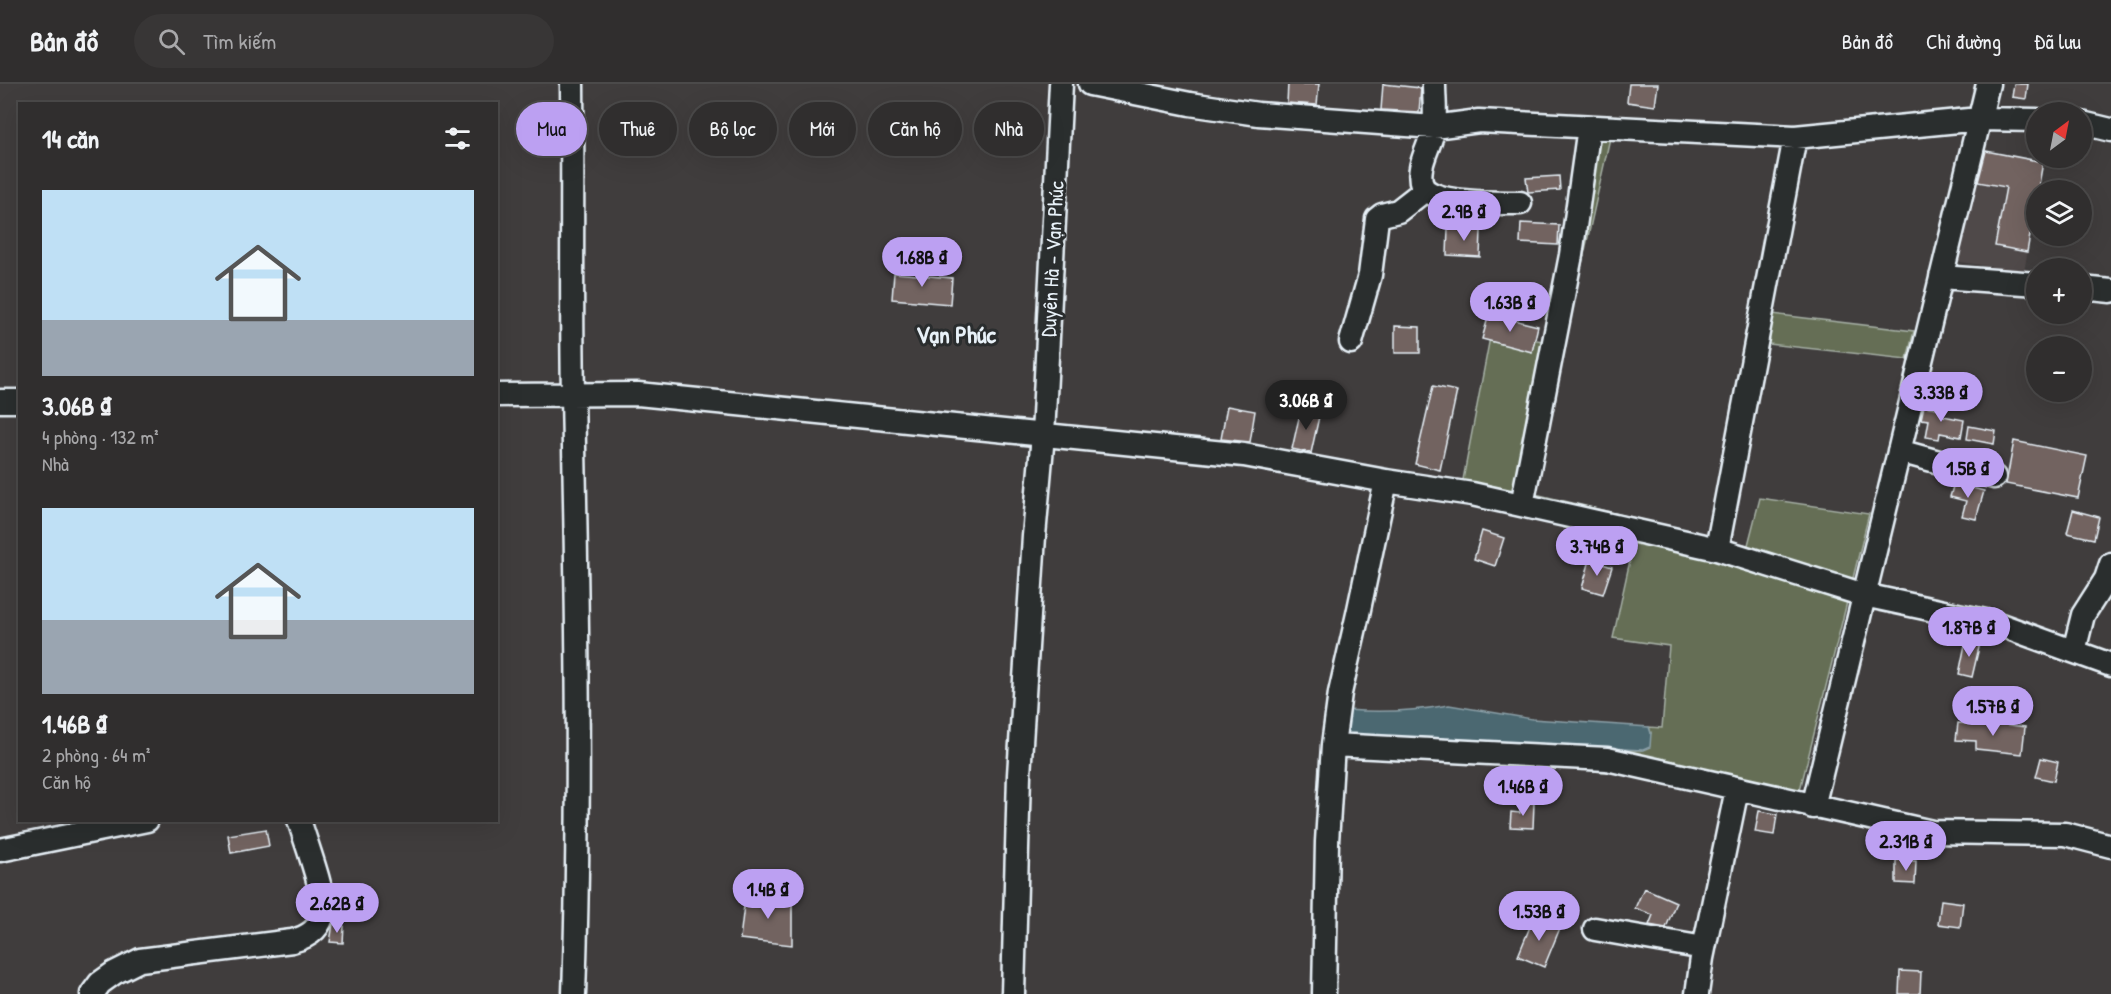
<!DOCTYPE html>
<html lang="vi">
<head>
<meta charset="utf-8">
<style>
  body { margin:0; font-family:"Patrick Hand",sans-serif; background:#383636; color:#f1f3f6; height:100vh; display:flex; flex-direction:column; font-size:22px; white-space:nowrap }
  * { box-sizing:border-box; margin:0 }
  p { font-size:20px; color:#a8a8aa }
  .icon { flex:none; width:33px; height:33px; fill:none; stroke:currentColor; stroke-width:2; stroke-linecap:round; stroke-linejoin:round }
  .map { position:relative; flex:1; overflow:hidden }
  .sheet { position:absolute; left:18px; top:18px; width:480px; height:720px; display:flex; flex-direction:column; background:#302e2e; border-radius:0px; box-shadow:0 6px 24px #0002,0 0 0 2px #4b4a4a }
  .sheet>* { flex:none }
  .hud { position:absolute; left:516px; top:18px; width:570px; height:54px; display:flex; gap:12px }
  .needle { width:39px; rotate:32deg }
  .buttons { position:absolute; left:2026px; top:18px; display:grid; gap:12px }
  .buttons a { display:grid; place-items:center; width:66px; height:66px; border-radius:50%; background:#302e2e; box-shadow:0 6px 24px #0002,0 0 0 2px #4b4a4a; font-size:30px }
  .price { position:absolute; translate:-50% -51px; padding:0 14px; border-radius:21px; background:#bca0f2; color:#111; font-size:20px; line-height:39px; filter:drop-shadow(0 2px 3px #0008) }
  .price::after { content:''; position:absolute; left:50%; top:36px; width:18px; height:14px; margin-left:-9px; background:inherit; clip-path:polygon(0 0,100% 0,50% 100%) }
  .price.current { background:#222; color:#fff }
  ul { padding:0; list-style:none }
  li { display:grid; align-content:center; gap:12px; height:318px; padding:0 24px }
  li span { display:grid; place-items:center; height:186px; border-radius:0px; color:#555 }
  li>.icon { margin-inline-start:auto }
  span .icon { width:108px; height:108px; fill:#fffc; stroke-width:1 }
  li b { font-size:26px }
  h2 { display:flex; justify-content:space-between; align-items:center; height:72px; padding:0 24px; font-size:26px }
  .pill { padding:0 21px; border-radius:27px; background:#302e2e; box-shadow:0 6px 24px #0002,0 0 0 2px #4b4a4a; font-size:21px; line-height:54px }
  .pill.current { background:#bca0f2; color:#111 }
  header { display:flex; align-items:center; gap:36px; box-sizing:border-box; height:84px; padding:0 30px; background:#302e2e; border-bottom:2px solid #4b4a4a }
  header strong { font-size:28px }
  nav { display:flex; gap:33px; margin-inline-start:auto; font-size:21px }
  .search { width:420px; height:54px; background:#383636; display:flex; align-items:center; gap:15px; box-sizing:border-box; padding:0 21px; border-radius:33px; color:#a8a8aa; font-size:22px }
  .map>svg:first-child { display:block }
</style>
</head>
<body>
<header>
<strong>Bản đồ</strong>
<div class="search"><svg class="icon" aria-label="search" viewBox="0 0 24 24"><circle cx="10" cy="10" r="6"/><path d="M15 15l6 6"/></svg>Tìm kiếm</div>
<nav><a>Bản đồ</a><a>Chỉ đường</a><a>Đã lưu</a></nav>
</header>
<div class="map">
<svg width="2111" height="910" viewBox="0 0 2111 910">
  <rect width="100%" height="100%" fill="#403d3d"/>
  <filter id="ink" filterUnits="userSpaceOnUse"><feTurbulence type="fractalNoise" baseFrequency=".0167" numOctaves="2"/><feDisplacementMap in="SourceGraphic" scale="12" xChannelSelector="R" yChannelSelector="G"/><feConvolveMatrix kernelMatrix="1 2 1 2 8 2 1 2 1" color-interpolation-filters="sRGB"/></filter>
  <g filter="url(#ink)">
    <path fill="#4f4848" d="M1980,66L2043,78L2024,188L1955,177Z"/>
    <path fill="#656e54" stroke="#a6b0a6" stroke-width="1.5" d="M1595,44L1612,45L1531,409L1748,461L1760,414L1869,430L1800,706L1334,663L1642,666L1651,649L1649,643L1662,644L1669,562L1613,554L1634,458L1459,417L1491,248L1548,258Z
      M1755,228L1914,247L1907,275L1751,258Z"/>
    <path fill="#4c6871" stroke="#8a9fa7" stroke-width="1.5" d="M1449,621L1532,635L1649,643L1651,649L1650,663L1643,666L1340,651L1347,626C1381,629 1415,627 1449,621Z"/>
    <path fill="#726360" stroke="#e8f1f8" stroke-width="1.5" d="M1288,0H1319L1317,21L1287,19Z
      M1383,0L1421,4L1419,28L1381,26Z
      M1629,0H1658L1655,22L1627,18Z
      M2014,0H2028L2026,15L2012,13Z
      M1986,67L2043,78L2027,168L1995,162L2006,103L1978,98Z
      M1559,92L1560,106L1528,108L1526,94Z
      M1521,139L1559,141L1558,161L1520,159Z
      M1448,144L1481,146L1480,173L1447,171Z
      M894,189L952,194L950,220L892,215Z
      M1489,230L1538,242L1532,268L1482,255Z
      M1395,242L1420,243V269H1395Z
      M1433,302L1457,307L1440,386L1415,380Z
      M1227,322L1255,327L1250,358L1221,355Z
      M1924,322L1944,325L1943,332L1964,336L1961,353L1940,349L1939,355L1926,353L1929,336L1921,335Z
      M1301,325L1320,328L1311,369L1292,365Z
      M1969,342L1996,347L1994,360L1967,355Z
      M2014,357L2087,372L2078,414L2006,400Z
      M1954,399L1984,407L1976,435L1962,432L1966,417L1950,413Z
      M2073,426L2099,433L2094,455L2067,449Z
      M1482,447L1504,454L1495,482L1474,475Z
      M1590,476L1612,483L1603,510L1582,504Z
      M1966,556L1980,559L1972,593L1959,590Z
      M1958,639L1995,642V639L2025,643L2022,670L1976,665V657L1956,656Z
      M2041,674L2058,678L2054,697L2036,693Z
      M1520,719H1534L1533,744L1510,743L1511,728L1520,729Z
      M1759,727L1777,730L1774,751L1755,748Z
      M266,745L269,762L231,769L228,751Z
      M1896,776L1916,777L1915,800L1896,799Z
      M1644,804L1676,818L1666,844L1649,841L1653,831L1635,824Z
      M792,812V861L740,855L745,813Z
      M1941,816L1963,819L1960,843L1938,840Z
      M1534,833L1560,844L1544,883L1518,872Z
      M333,840L344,842L343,859L330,858Z
      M1900,887L1921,888L1920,910H1899Z"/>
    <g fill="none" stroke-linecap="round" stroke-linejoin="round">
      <defs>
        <path id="minor" d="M572,0C573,104 571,207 573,311C577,511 581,710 574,910
          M1090,0L1190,20L1258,30L1434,43L1479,37L1795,53L1979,35L2037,36
          M1434,0C1434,14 1436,29 1434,42C1432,60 1415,82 1422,101C1430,121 1501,119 1520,119
          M2082,39L2111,46
          M1941,193L2037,200
          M2082,204L2111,207
          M1351,258L1370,191L1377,135L1382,131L1398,127L1425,106
          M496,311L638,310L1244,371L1386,397L1472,410L1717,465L1864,511L1995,539L2111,581
          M0,317H20
          M1899,367L1994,393
          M1522,421L1571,171L1589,43
          M1717,465L1795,53
          M2074,567L2083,531L2106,495L2111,480
          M1333,661L1607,675L1932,748L2065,750L2111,762
          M1813,723L1988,0
          M0,766L147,736
          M1595,845L1704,864
          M92,910L100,899L114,889L140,876L292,857C308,853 321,845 323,827C325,809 305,756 299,736
          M1013,910L1019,691L1034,452L1043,351L1061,0
          M1324,910L1327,758L1333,661L1340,609L1358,530L1386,397
          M1697,910L1702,874L1737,705"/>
      </defs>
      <use href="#minor" stroke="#e8f1f8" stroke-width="27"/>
      <use href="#minor" stroke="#2a2d2e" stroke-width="22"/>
    </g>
  </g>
  <g text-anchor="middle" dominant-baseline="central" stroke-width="6" stroke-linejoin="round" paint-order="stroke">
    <g font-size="21" fill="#e8f1f8" stroke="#2a2d2e">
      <text transform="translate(1052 175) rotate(-87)">Duyên Hà - Vạn Phúc</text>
    </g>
    <g font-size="24" font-weight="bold" fill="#e8f1f8" stroke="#2a2d2e">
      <text x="956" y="250">Vạn Phúc</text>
    </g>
  </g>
</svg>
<div class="buttons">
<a><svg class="needle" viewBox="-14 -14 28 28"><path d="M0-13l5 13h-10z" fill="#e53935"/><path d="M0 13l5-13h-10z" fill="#a8a8aa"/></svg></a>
<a><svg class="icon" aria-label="layers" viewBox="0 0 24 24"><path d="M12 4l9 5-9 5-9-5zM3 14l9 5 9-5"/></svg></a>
<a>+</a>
<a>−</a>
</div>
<b class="price" style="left:1464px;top:158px">2.9B ₫</b>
<b class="price" style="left:922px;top:204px">1.68B ₫</b>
<b class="price" style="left:1510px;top:249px">1.63B ₫</b>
<b class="price" style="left:1941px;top:339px">3.33B ₫</b>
<b class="price current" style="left:1306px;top:347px">3.06B ₫</b>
<b class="price" style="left:1968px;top:415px">1.5B ₫</b>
<b class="price" style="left:1597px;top:493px">3.74B ₫</b>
<b class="price" style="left:1969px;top:574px">1.87B ₫</b>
<b class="price" style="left:1993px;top:653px">1.57B ₫</b>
<b class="price" style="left:1523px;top:733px">1.46B ₫</b>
<b class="price" style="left:1906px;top:788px">2.31B ₫</b>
<b class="price" style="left:768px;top:836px">1.4B ₫</b>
<b class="price" style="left:337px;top:850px">2.62B ₫</b>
<b class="price" style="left:1539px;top:858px">1.53B ₫</b>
<div class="hud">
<a class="pill current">Mua</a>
<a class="pill">Thuê</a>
<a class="pill">Bộ lọc</a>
<a class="pill">Mới</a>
<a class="pill">Căn hộ</a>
<a class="pill">Nhà</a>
</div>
<section class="sheet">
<h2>14 căn<svg class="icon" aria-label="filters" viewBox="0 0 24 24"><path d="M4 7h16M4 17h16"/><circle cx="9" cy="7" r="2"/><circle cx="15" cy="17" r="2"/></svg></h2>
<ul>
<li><span style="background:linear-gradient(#bfe0f5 70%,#9aa5b1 0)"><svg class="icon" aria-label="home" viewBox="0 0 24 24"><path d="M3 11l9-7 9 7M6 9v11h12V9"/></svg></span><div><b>3.06B ₫</b><p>4 phòng · 132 m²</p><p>Nhà</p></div></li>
<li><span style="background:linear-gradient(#bfe0f5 60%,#9aa5b1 0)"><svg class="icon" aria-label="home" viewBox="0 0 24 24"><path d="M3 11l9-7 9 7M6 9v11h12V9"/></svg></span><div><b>1.46B ₫</b><p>2 phòng · 64 m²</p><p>Căn hộ</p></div></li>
</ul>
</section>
</div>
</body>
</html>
